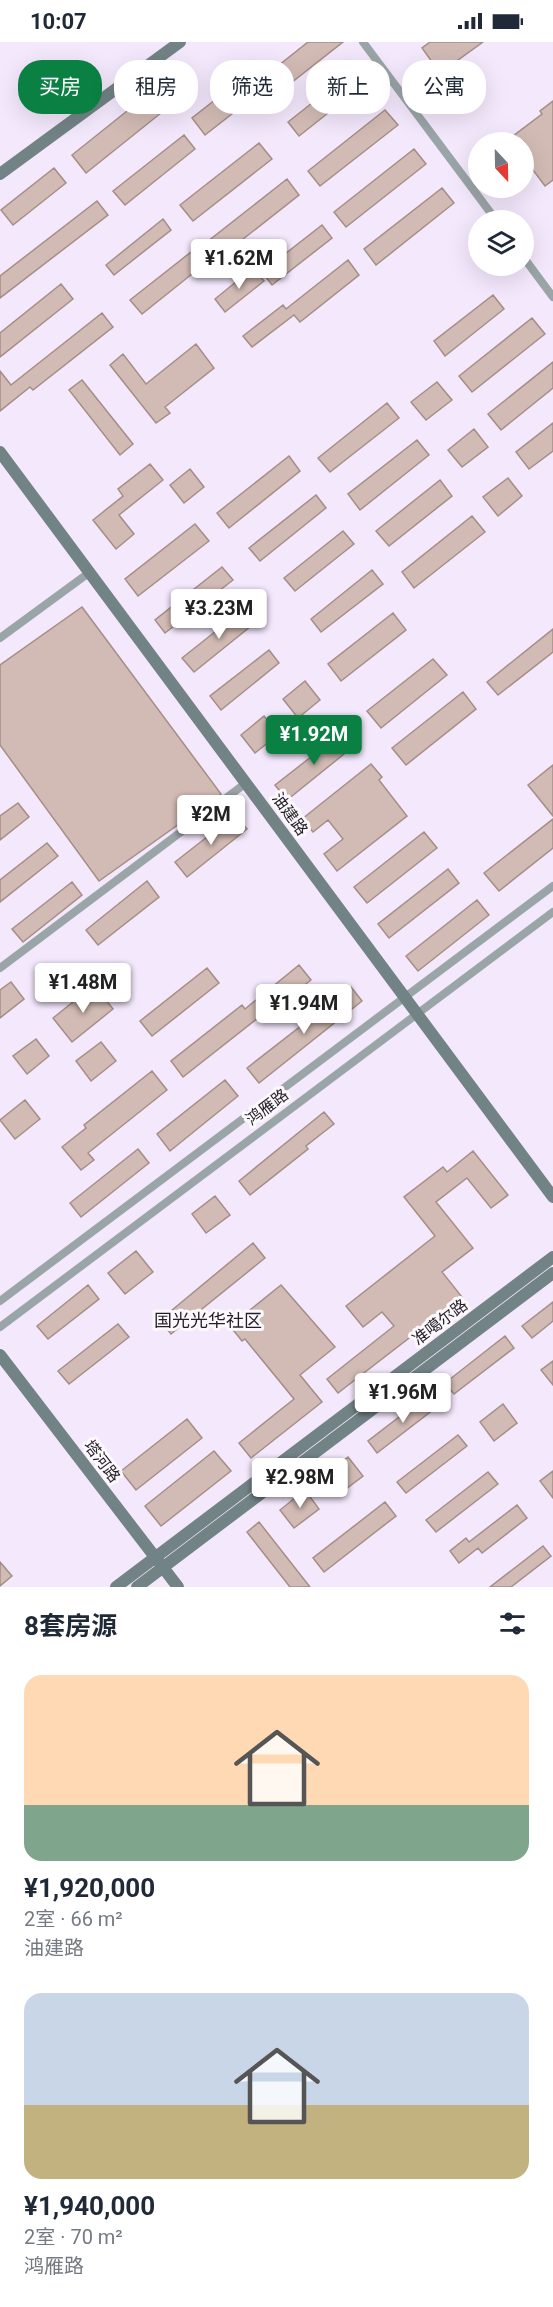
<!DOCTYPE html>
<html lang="zh">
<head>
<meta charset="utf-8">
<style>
  body { margin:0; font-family:Roboto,"Noto Sans SC",sans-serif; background:#f6f6f7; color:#1f2937; height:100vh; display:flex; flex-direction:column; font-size:22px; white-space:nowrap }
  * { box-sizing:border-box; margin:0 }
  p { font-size:20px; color:#747a83 }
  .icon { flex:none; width:33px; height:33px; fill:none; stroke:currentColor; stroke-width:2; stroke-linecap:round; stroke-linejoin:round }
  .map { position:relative; height:1545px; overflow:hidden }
  .sheet { display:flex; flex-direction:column; background:#fff; flex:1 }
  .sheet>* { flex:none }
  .guide { position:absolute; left:18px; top:18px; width:518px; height:54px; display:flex; gap:12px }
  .needle { width:39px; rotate:158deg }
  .fabs { position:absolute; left:468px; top:90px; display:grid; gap:12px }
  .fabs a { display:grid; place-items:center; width:66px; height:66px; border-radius:50%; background:#fff; box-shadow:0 6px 24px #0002; font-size:30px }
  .price { position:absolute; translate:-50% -51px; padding:0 14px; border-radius:6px; background:#fff; color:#222; font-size:20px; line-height:39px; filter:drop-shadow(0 2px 3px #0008) }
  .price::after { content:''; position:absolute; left:50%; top:36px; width:18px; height:14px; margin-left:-9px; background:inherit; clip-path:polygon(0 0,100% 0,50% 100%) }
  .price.on { background:#0b8043; color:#fff }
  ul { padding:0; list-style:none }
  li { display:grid; align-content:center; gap:12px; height:318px; padding:0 24px }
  li span { display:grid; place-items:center; height:186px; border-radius:18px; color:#555 }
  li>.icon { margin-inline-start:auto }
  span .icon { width:108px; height:108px; fill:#fffc; stroke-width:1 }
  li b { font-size:26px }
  h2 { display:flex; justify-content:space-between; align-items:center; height:72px; padding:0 24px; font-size:26px }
  .pill { padding:0 21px; border-radius:24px; background:#fff; box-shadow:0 6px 24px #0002; font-size:21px; line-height:54px }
  .pill.on { background:#0b8043; color:#fff }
  .status { display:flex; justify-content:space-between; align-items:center; height:42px; padding:0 30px; background:#fff; direction:ltr }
  .status svg { height:16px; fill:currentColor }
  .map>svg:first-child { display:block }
</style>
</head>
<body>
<div class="status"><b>10:07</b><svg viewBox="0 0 49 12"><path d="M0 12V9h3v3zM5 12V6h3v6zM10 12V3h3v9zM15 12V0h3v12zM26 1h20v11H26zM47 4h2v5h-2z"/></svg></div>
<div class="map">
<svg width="553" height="1545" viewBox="0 0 553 1545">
  <rect width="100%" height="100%" fill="#f4e8fc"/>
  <path fill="#d2bbb4" stroke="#a48e87" stroke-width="1.5" d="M308,0H343L258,67L244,51Z
    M430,0H483L440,31L422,6Z
    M355,27L366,41L299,94L288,80Z
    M152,49L166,67L86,131L72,113Z
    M220,54L233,71L205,93L192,76Z
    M553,59V138L545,144L524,116V100H505L542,72L540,69Z
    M385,68L398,83L320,144L308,129Z
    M184,93L195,107L125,163L113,149Z
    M259,101L272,117L193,179L180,163Z
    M414,107L426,122L346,185L334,170Z
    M54,126L66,141L13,183L1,168Z
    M287,137L299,153L219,216L207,200Z
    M442,146L454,161L376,223L364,207Z
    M97,159L108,173L0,256V234Z
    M163,177L171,188L114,233L106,223Z
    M322,183L332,196L272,243L262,230Z
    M191,210L202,224L142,272L130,258Z
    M348,218L359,233L300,280L294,273L252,305L243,294L283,263L286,267Z
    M253,226L264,239L225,270L215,257Z
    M61,242L73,257L0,315V291Z
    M493,253L504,267L445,314L434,299Z
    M102,271L113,285L33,348L30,345L0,369V329L11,343Z
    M532,276L545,292L472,350L459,334Z
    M196,302L214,326L165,365L170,371L156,381L110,323L123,312L146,342Z
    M553,320V346L501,388L488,372Z
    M82,338L133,402L120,413L69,348Z
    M437,340L452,358L426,378L411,360Z
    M387,361L399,376L330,430L318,416Z
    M553,381V409L529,427L516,410Z
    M474,387L488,405L462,425L448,408Z
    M417,398L429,413L360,468L348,452Z
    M289,414L300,429L229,486L217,471Z
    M150,422L163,438L119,473L134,492L116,507L93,478L123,454L118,447Z
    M190,427L204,445L184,461L170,443Z
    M508,436L522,454L498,474L483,455Z
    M440,438L452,454L389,504L376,489Z
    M316,453L326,466L260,519L249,506Z
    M472,474L485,490L414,546L402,530Z
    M195,482L209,499L138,554L125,537Z
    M343,489L354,502L295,549L284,536Z
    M222,525L233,538L165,591L155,578Z
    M372,528L383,542L321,590L311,577Z
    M82,565L221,752L99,839L0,703V623Z
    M245,566L256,580L194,630L182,616Z
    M393,571L406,588L341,639L328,622Z
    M553,587V610L498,653L487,640Z
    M269,608L279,621L221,668L210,654Z
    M433,617L447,633L381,686L367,669Z
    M305,639L320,658L298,676L283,657Z
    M463,650L476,667L406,723L392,706Z
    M264,674L279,692L255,711L241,693Z
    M343,690L354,704L287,758L275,743Z
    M371,722L382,735L379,738L407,774L337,829L324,812L343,797L328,778L313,790L302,777Z
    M553,723V774L528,743Z
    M18,761L29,775L0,798V774Z
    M235,773L247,787L187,835L175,820Z
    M553,777V806L499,849L484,831Z
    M424,790L437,806L367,861L354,845Z
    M47,801L58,814L0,860V838Z
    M448,827L459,841L389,896L378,882Z
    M147,839L159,855L98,903L86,888Z
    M72,840L82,853L23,900L12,887Z
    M477,858L489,873L418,929L406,914Z
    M299,923L311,938L265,974L263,972L183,1035L171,1019L242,963L245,967Z
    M207,926L219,941L152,994L140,979Z
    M11,940L24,957L0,976V948Z
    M94,943L113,967L72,1000L53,976Z
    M351,945L362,959L259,1041L247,1026Z
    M36,997L49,1014L27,1032L13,1014Z
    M101,1000L116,1019L91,1039L76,1019Z
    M152,1029L167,1048L88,1111L94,1118L81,1128L62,1105L86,1086L84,1083Z
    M225,1038L238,1054L170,1109L157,1092Z
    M25,1058L40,1077L15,1097L0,1078Z
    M324,1070L334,1082L306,1104L308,1107L250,1153L239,1139Z
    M138,1107L149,1121L81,1175L70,1161Z
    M473,1109L508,1153L491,1166L467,1136L436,1160L473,1206L442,1230L462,1255L338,1351L327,1337L394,1284L382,1270L363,1285L346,1264L435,1194L404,1155L443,1125L447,1130Z
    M215,1154L230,1173L206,1191L192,1172Z
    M253,1201L265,1216L171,1292L160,1278Z
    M136,1209L153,1230L125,1252L108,1231Z
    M88,1243L99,1257L48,1297L37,1284Z
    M281,1243L335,1305L300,1333L322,1360L251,1416L239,1401L294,1357L245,1297L242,1299L230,1284Z
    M553,1260V1279L532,1296L522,1284Z
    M118,1282L129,1295L69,1342L58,1329Z
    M505,1294L514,1306L454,1352L445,1341Z
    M553,1319V1343L541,1328Z
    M429,1352L438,1364L377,1411L368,1399Z
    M503,1362L517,1381L494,1399L480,1380Z
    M187,1377L202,1396L136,1448L121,1429Z
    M458,1393L467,1404L406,1451L397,1440Z
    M214,1409L231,1429L161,1484L145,1464Z
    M348,1415L363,1434L338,1453L324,1434Z
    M553,1429V1456L540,1439Z
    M488,1430L498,1442L436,1490L426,1478Z
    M305,1448L319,1467L294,1486L280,1468Z
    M385,1460L396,1474L324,1530L313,1516Z
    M517,1463L527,1476L482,1511L478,1506L459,1521L450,1509L466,1496L469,1500Z
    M259,1480L310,1545H290L247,1490Z
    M543,1504L551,1514L511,1545H490Z
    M0,1520L12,1534L0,1544Z"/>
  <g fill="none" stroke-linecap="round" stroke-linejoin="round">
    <path stroke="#9aa5a7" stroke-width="8" d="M363,0L496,178
      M524,216L553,255
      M0,596L90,530
      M0,926L246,741
      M0,1259L553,844
      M0,1285L553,870"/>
    <path stroke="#728386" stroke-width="12" d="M0,132L180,0
      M0,410L553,1155
      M0,1313L178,1545
      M116,1545L553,1215
      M137,1545L553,1231"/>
  </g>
  <g text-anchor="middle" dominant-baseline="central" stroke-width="6" stroke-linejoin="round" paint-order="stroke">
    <g font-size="16" fill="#231e25" stroke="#fcf9fd">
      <text transform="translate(290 772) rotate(54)">油建路</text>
      <text transform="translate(267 1065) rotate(-37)">鸿雁路</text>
      <text transform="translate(440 1280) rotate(-37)">准噶尔路</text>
      <text transform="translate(102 1419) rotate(53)">塔河路</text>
    </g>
    <g font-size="18" fill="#231e25" stroke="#fcf9fd">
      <text x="208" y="1278">国光光华社区</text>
    </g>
  </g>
</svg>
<div class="fabs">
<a><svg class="needle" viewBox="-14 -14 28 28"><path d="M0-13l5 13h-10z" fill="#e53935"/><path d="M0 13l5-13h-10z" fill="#747a83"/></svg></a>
<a><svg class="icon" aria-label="layers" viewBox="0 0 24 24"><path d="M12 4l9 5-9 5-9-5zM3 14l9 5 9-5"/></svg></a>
</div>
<b class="price" style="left:239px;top:248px">¥1.62M</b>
<b class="price" style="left:219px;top:598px">¥3.23M</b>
<b class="price on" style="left:314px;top:724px">¥1.92M</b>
<b class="price" style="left:211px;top:804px">¥2M</b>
<b class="price" style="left:83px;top:972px">¥1.48M</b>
<b class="price" style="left:304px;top:993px">¥1.94M</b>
<b class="price" style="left:403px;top:1382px">¥1.96M</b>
<b class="price" style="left:300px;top:1467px">¥2.98M</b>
<div class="guide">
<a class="pill on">买房</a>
<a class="pill">租房</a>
<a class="pill">筛选</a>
<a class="pill">新上</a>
<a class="pill">公寓</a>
</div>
</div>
<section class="sheet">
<h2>8套房源<svg class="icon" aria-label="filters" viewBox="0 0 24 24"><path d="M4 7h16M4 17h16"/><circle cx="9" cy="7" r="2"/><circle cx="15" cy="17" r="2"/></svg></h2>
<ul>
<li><span style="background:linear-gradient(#ffd9b3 70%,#7fa58c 0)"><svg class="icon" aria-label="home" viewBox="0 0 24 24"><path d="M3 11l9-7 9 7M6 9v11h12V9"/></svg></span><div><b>¥1,920,000</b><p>2室 · 66 m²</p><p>油建路</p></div></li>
<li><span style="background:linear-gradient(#c9d6e8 60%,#c2b280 0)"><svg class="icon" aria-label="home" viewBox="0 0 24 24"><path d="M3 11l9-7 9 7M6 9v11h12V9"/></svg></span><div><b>¥1,940,000</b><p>2室 · 70 m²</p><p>鸿雁路</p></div></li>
</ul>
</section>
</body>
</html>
